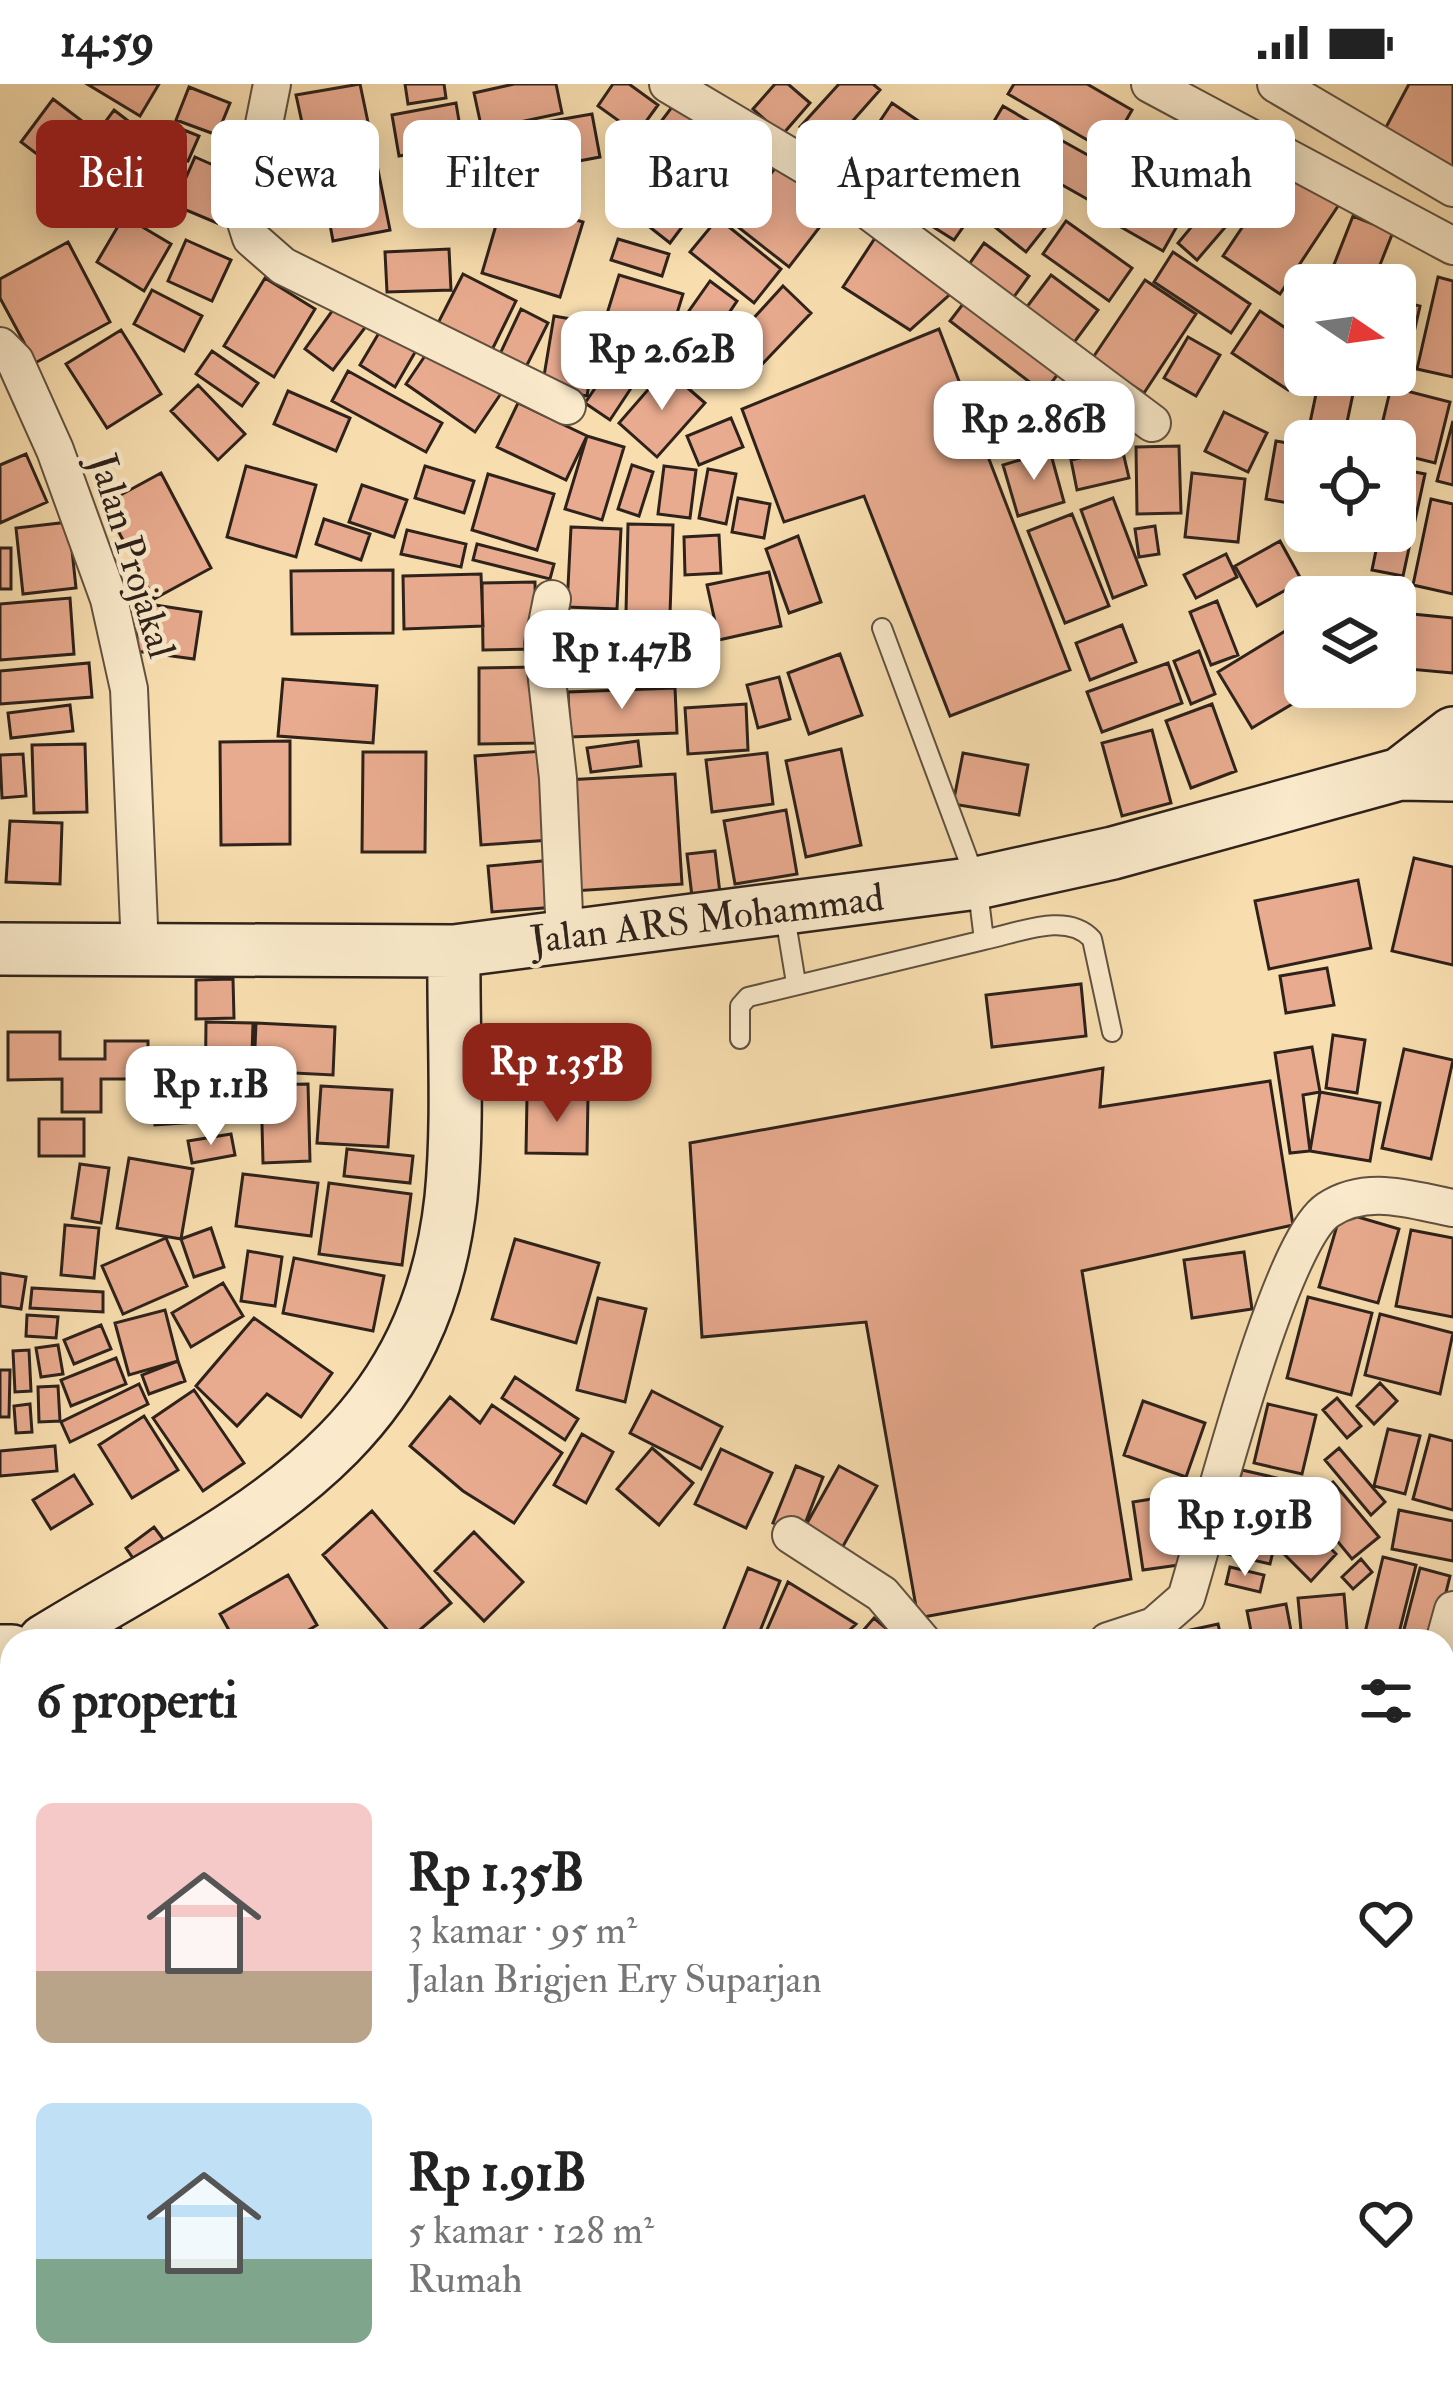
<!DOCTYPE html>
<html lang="id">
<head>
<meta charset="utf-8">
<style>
  body { margin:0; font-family:"IM FELL Double Pica",serif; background:#f2f2f2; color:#222; height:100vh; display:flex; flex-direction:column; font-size:45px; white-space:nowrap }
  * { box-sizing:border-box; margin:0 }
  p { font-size:39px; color:#767676 }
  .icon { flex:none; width:66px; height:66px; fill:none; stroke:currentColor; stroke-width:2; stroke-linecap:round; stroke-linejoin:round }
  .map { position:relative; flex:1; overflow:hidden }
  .panel { position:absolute; left:0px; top:1545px; width:1455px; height:771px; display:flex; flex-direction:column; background:#fff; border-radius:36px 36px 0 0; box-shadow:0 6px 30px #0003 }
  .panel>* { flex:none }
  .hud { position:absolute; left:36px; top:36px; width:1383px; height:108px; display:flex; gap:24px }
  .needle { width:78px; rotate:103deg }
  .fabs { position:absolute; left:1284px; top:180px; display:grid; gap:24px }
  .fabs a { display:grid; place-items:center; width:132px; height:132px; border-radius:18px; background:#fff; box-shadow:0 6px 30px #0003; font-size:60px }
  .price { position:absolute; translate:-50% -102px; padding:0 27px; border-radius:24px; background:#fff; color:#222; font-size:39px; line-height:78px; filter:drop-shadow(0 3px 6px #0008) }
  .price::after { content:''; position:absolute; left:50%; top:72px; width:36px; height:27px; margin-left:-18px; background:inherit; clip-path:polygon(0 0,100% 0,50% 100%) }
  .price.current { background:#8f2418; color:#fff }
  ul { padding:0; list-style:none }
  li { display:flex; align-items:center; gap:36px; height:300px; padding:0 36px }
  li span { display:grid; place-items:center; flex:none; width:336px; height:240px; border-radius:18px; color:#555 }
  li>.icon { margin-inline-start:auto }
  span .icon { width:144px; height:144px; fill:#fffc; stroke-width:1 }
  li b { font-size:51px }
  h2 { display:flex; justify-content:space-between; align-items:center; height:144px; padding:0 36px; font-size:51px }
  .pill { padding:0 42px; border-radius:18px; background:#fff; box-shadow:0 6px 30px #0003; font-size:42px; line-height:108px }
  .pill.current { background:#8f2418; color:#fff }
  .status { display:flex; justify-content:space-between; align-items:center; height:84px; padding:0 60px; background:#fff; direction:ltr }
  .status svg { height:33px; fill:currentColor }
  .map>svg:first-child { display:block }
</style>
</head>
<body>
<div class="status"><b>14:59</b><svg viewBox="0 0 49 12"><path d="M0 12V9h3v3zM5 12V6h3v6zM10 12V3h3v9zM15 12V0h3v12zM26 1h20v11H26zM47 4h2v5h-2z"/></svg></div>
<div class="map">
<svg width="1453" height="2314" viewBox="0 0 1453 2314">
  <rect width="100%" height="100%" fill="#f8deaf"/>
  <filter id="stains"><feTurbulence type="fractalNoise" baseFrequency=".00167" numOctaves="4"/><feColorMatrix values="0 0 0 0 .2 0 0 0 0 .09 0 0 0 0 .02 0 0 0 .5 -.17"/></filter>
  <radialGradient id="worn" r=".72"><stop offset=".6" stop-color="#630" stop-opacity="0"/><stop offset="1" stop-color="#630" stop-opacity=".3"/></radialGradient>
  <path fill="#e9ab8f" stroke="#2e221b" stroke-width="3" d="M87,0H159L140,32Z
    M360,0L369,43L306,57L296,11Z
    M405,0H444L446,14L408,20Z
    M514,0H556L562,29L482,46L474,9Z
    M613,0H629L658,21L637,50L598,22Z
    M775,0H788L810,19L782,51L753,25Z
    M839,0H873L880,6L826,67L800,43Z
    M1014,0H1087L1132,26L1108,68L1008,10Z
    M1409,0H1453V86L1383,49Z
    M189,3L230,19L217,51L176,36Z
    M53,15L86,40L54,83L21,58Z
    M456,19L463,61L399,72L392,31Z
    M675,19L709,45L681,82L647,56Z
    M892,19L967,70L960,80L991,103L954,156L846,88Z
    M1003,22L1059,55L1039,90L983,56Z
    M114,26L140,46L122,68L97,49Z
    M592,30L600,73L531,86L523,42Z
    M725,42L767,75L734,117L693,84Z
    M184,46L199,52L188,77L173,71Z
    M1154,47L1212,80L1163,167L1105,134Z
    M88,48L121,74L91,112L58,85Z
    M348,54L354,79L308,90L302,65Z
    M1059,55L1122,90L1103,124L1041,89Z
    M1238,58L1275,84L1246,127L1209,102Z
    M641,67L703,115L670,159L609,111Z
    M195,73L238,92L217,139L174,121Z
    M1286,78L1342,116L1280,210L1223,172Z
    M779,79L835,123L789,183L733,139Z
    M377,81L390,146L333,157L321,91Z
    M296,84L304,121L284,125L276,89Z
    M1016,98L1056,130L1026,168L985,135Z
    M504,114L583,138L560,213L482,189Z
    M1208,123L1228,140L1197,176L1178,159Z
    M124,132L171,160L144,207L97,178Z
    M1353,132L1393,148L1372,201H1326Z
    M718,134L781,185L754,219L690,168Z
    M1066,137L1132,184L1109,217L1043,170Z
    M875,154L956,205L910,246L843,203Z
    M618,155L669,170L662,192L611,176Z
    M186,156L231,176L212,217L168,197Z
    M68,158L110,238L35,279L0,214V195Z
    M984,159L1029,192L1008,221L963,189Z
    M449,165L451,206L387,208L385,168Z
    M1173,168L1250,220L1231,249L1154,198Z
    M463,190L516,217L490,270L436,243Z
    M619,191L683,210L670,252L606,233Z
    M1051,191L1098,226L1070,264L1023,228Z
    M1438,193L1453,197V293L1417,285Z
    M265,194L315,225L274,293L224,262Z
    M1145,196L1196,230L1144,309L1092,275Z
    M710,197L737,217L712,254L684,234Z
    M783,202L811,229L748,295L721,270Z
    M152,206L202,232L184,267L134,240Z
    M969,212L1063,283L1044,309L950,237Z
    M1395,216L1420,222L1406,284L1395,282Z
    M338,219L367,241L333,286L305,265Z
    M521,225L548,239L525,285L499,272Z
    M1260,227L1305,257V280L1288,306L1232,269Z
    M554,232L599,240L587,312L542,304Z
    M386,237L421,258L395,303L360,281Z
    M939,245L1070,586L950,632L864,412L784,438L742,325Z
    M121,246L161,310L107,344L66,280Z
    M1188,253L1220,271L1196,312L1164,294Z
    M627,257L651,274L610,336L585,319Z
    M433,260L502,308L475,348L406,300Z
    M212,267L258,299L242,322L196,290Z
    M666,285L705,319L657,373L619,339Z
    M348,287L442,339L426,368L332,317Z
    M1320,291H1357L1343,357L1307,353Z
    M1073,294L1134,328L1115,363L1054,329Z
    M198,301L245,350L218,376L171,327Z
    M1391,303L1450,318L1435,379L1395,369V357H1378Z
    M288,307L350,334L336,367L274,340Z
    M518,319L587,352L566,396L497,363Z
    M1224,328L1267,349L1248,388L1205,367Z
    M731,334L743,363L699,381L687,352Z
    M1453,337V401L1437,397Z
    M587,352L624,363L602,436L565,425Z
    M1276,357L1305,362V422L1266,415Z
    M1179,362L1181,429L1137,430L1136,363Z
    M1122,364L1129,394L1077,406L1071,376Z
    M1050,367L1064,418L1018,432L1003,381Z
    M26,370L47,418L0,439V381Z
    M632,381L653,388L639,432L618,425Z
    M246,382L316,401L296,473L227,453Z
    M425,382L474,397L464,429L415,414Z
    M664,382L696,386L690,434L658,430Z
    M1395,384L1425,390L1403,492L1372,486L1380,447H1395Z
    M708,385L736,390L726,440L699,434Z
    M161,389L211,484L154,515L104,420Z
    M1192,389L1245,395L1238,458L1185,453Z
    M488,390L554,410L537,466L472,446Z
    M362,401L407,416L394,453L349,438Z
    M738,414L770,420L764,454L732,448Z
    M1113,414L1146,501L1113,514L1081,426Z
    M1431,415L1453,420V510L1413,501Z
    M1072,430L1109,522L1065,539L1028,447Z
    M324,435L370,450L361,476L316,460Z
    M69,438L76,504L23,510L16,444Z
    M628,440L673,441L670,530L626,529Z
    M1155,442L1159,470L1139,473L1135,445Z
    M571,443L621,445L617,525L567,523Z
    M407,446L466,460L461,483L401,470Z
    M719,451L721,489L685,491L684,453Z
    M798,452L821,518L789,529L766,465Z
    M1280,457L1302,497L1257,522L1235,482Z
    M477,460L554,480L550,495L473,476Z
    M0,464H11V505H0Z
    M1226,470L1237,493L1196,514L1184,491Z
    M393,486V549L292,550L291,487Z
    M769,488L781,542L719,556L707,501Z
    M481,490L483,542L404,545L403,492Z
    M535,498L536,565L483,566L482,499Z
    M70,514L74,570L0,576V520Z
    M1217,517L1238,571L1211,581L1190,528Z
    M142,519L201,528L194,575L135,567Z
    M1402,529L1453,534V589L1397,584Z
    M1305,535V603H1321L1252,644L1218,588Z
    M610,536L680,538L678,596L608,594Z
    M707,538L709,594L686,595L684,539Z
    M555,539L599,541L596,590L553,588Z
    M1122,541L1136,578L1090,596L1076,559Z
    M1199,567L1215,610L1191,620L1174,577Z
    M840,570L862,631L809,650L788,589Z
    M89,579L92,613L0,620V587Z
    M1168,579L1182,619L1102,648L1087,608Z
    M538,583V659L479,660V584Z
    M779,593L790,635L758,644L747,601Z
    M283,595L377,602L373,659L278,652Z
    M675,604L677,649L570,653L568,608Z
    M746,620L748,666L688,670L685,624Z
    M1212,620L1236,687L1191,704L1166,637Z
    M70,621L73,647L11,654L8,629Z
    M1152,646L1171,719L1122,732L1102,659Z
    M290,657V760L221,761L220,658Z
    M638,657L641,682L591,688L587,664Z
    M85,660L87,728L34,729L32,661Z
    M841,665L861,761L806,773L786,677Z
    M544,667L550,756L481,761L475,672Z
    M363,668H426L425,768H362Z
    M767,669L773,720L712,728L706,676Z
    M963,669L1028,681L1019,731L953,720Z
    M23,670L26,712L2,714L0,671Z
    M675,690L682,800L573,807L566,696Z
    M786,726L797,790L735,800L724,737Z
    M10,737L62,739L60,800L6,798Z
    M715,767L721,818L693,821L687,770Z
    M1414,774L1453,783V881L1392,867Z
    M553,776L556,823L492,828L488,782Z
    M1358,796L1371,864L1269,885L1255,817Z
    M1327,884L1334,921L1286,929L1280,892Z
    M233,895L234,934L196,935V896Z
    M1081,900L1086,952L992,963L986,911Z
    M206,938L253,939L250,1032L205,1031Z
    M256,939L335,943L333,991L254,987Z
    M8,948H60V975H105V957H148V995H101V1028H62V995L8,996Z
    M1333,951L1365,956L1357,1009L1326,1004Z
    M1312,963L1320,1008L1303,1011L1310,1067L1290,1069L1275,969Z
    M1404,965L1453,976L1431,1075L1382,1064Z
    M1103,984L1100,1023L1270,997L1293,1141L1082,1187L1131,1495L918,1534L866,1238L702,1253L690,1059Z
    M194,988L196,1038L155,1041L152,991Z
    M308,1000L310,1077L263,1079L261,1001Z
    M321,1002L392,1006L388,1063L317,1059Z
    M1320,1008L1380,1019L1370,1077L1310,1067Z
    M527,1013H588L587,1070L526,1069Z
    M39,1035H84V1072H39Z
    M231,1050L235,1071L192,1079L188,1057Z
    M347,1065L413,1072L410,1099L344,1092Z
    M129,1074L193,1085L181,1155L117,1144Z
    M80,1080L109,1084L101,1139L72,1134Z
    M243,1090L318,1099L311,1152L236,1142Z
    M329,1099L411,1110L402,1181L319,1170Z
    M1341,1128L1399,1145L1378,1219L1319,1203Z
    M65,1141L99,1144L94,1194L61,1191Z
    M211,1144L224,1183L194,1193L181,1155Z
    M1411,1146L1453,1154V1233L1396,1222Z
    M166,1154L187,1202L123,1230L102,1182Z
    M515,1155L599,1179L576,1259L492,1235Z
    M248,1167L282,1173L275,1222L241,1217Z
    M1244,1168L1252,1225L1192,1234L1184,1176Z
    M294,1174L384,1192L373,1247L283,1229Z
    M0,1189L26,1193L21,1225L0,1222Z
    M223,1199L243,1232L191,1263L172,1229Z
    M32,1204L103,1208V1228L30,1224Z
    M1308,1213L1372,1229L1351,1311L1287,1294Z
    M598,1214L646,1225L625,1318L577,1306Z
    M165,1226L178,1277L129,1291L115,1239Z
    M1380,1230L1453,1249L1440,1310L1365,1291Z
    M27,1231L58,1233L56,1254L26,1252Z
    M254,1234L332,1289L301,1333L267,1310L237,1342L196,1302Z
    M101,1241L111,1265L74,1280L64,1256Z
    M58,1261L63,1290L41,1293L36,1264Z
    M29,1266L31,1307L15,1308L13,1267Z
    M116,1274L126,1300L71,1322L61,1296Z
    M178,1277L185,1297L149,1310L142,1291Z
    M0,1286H10L9,1333H0Z
    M515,1293L578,1335L565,1356L502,1314Z
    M1380,1299L1397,1317L1374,1340L1357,1322Z
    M139,1300L148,1320L70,1358L61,1338Z
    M58,1302L60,1337L39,1338L38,1303Z
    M194,1306L244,1379L203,1407L153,1334Z
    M652,1307L722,1343L701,1385L630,1349Z
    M450,1313L480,1339L492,1321L562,1369L514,1439L463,1407L410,1362Z
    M1337,1314L1361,1342L1347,1354L1323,1326Z
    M1143,1317L1205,1339L1186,1393L1124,1371Z
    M30,1320L32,1348L16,1349L14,1322Z
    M1268,1320L1316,1331L1302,1390L1254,1379Z
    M144,1332L178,1386L132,1414L99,1361Z
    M1388,1345L1420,1352L1405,1410L1374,1402Z
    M582,1350L613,1368L586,1419L554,1401Z
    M1430,1351L1453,1357V1426L1413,1415Z
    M55,1362L57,1387L0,1392V1367Z
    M652,1364L693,1399L659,1441L617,1405Z
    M1339,1364L1385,1418L1371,1431L1325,1376Z
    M721,1365L772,1389L746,1444L695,1420Z
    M796,1382L823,1393L801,1450L773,1439Z
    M839,1382L877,1402L838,1471L801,1450Z
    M1242,1386L1290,1397L1270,1480L1222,1469Z
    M74,1391L92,1420L51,1445L33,1416Z
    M1333,1398L1379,1453L1352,1475L1307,1420Z
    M1183,1410L1193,1479L1143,1486L1133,1418Z
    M1399,1426L1453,1437V1477L1392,1465Z
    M372,1427L451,1519L407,1557H397L323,1471Z
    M1308,1441L1336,1470L1311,1497L1282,1468Z
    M154,1443L166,1459L137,1480L126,1464Z
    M474,1448L523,1498L484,1537L435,1487Z
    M1383,1473L1416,1481L1397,1557H1363Z
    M1361,1475L1372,1488L1353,1505L1342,1493Z
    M1230,1483L1264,1491L1260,1508L1226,1500Z
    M748,1484L780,1497L756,1557H719Z
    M1420,1484L1450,1492L1434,1557H1401Z
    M288,1491L317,1541L290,1557H235L220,1530Z
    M788,1498L856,1540L838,1557H762Z
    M1344,1510L1348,1557H1302L1298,1514Z
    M1286,1520L1292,1552L1253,1557L1247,1527Z
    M874,1534L901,1557H854Z
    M115,1535L128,1557H78Z
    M1218,1540L1222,1557H1188L1186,1547Z
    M1443,1605L1453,1607V1666L1443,1664Z
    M12,1621V1723L0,1687V1623Z
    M1446,1670L1453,1672V1721L1443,1717Z
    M1447,1795L1453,1799V1905L1443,1898Z
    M12,1818V1851L3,1855L0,1824Z
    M12,1858V1913L0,1886V1864Z
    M12,2034V2121L6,2113L0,2119V2045Z
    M1443,2100L1453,2102L1443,2151Z
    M1443,2244L1453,2246V2295L1443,2293Z
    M0,2254L12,2256L14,2314H0Z
    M103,2304H152L131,2314H108Z
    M217,2304H267L236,2314H220Z
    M392,2304H409L426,2314H386Z
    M428,2304H483L477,2314H439Z
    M547,2304H669V2314H547Z
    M757,2304L759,2314H723L722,2309Z
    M796,2304H863L865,2314H799Z
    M872,2304H942L901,2314H874Z
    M1002,2304H1110V2314H1002Z
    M1210,2304H1304L1301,2314H1241Z"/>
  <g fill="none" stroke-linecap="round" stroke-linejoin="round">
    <defs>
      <path id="lane" d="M882,544L977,799L984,856C1018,849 1067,827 1092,855L1112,948
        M784,826L796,899
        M740,955V922L748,913L984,856
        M944,2314L960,2304"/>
      <path id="street" d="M272,0L245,135L251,154L283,182L567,322
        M668,0L818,89L1152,339
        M1150,0L1453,162
        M1276,0L1453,104
        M0,262L15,277L55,366L109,515L129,605L140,865
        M552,515L543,560L558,694L565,853
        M791,1451L882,1510L922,1557
        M1108,1557L1154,1542L1186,1514C1208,1444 1278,1159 1328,1126C1367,1100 1411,1116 1453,1124
        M1443,1562L1453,1526
        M1443,1970L1453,1974
        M0,2202L12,2211
        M1443,2212L1453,2217
        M73,2304L77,2314
        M492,2304L499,2314"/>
      <path id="secondary" d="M1400,690L1453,649
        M0,865L454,867L977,799L1113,769L1400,690L1453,691
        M44,1557C235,1440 423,1369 451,1114C459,1034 453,948 454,867
        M0,1567H12"/>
    </defs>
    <use href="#lane" stroke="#605140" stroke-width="22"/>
    <use href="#street" stroke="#605140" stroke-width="40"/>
    <use href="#secondary" stroke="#2e221b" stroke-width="56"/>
    <use href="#lane" stroke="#faeacb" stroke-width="18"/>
    <use href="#street" stroke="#faeacb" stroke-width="36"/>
    <use href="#secondary" stroke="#faeacb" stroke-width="51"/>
  </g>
  <g text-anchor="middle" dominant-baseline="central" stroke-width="9" stroke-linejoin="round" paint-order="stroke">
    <g font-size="39" fill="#2e221b" stroke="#faeacb">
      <text transform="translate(132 472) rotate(73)">Jalan Projakal</text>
      <text transform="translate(707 835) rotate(-7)">Jalan ARS Mohammad</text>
    </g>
  </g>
  <rect width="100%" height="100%" filter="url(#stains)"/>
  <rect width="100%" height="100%" fill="url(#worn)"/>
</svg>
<div class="fabs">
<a><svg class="needle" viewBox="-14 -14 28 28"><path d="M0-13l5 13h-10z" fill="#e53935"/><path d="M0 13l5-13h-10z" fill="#767676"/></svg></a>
<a><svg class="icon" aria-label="locate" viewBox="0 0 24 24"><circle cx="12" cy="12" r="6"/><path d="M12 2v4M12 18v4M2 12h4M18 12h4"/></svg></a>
<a><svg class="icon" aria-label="layers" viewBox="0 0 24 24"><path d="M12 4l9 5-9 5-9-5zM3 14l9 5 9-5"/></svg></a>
</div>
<b class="price" style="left:662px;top:329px">Rp 2.62B</b>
<b class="price" style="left:1034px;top:399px">Rp 2.86B</b>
<b class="price" style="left:622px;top:628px">Rp 1.47B</b>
<b class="price current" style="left:557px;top:1041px">Rp 1.35B</b>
<b class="price" style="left:211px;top:1064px">Rp 1.1B</b>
<b class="price" style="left:1245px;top:1495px">Rp 1.91B</b>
<div class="hud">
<a class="pill current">Beli</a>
<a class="pill">Sewa</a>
<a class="pill">Filter</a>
<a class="pill">Baru</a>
<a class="pill">Apartemen</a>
<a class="pill">Rumah</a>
</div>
<section class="panel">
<h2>6 properti<svg class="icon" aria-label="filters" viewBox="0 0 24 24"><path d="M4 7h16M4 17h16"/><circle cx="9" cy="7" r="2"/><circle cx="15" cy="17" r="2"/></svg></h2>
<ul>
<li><span style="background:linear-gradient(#f6c9c9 70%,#b9a48a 0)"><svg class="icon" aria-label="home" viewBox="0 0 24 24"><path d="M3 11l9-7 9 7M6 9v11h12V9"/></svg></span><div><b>Rp 1.35B</b><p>3 kamar · 95 m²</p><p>Jalan Brigjen Ery Suparjan</p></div><svg class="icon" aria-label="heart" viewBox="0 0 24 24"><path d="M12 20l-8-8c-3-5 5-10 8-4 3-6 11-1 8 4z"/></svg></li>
<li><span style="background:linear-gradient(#bfe0f5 65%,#7fa58c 0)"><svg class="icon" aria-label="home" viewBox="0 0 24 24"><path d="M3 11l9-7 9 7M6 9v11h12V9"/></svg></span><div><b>Rp 1.91B</b><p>5 kamar · 128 m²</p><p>Rumah</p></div><svg class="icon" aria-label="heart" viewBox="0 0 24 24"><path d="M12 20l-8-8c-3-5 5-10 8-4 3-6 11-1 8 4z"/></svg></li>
</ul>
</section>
</div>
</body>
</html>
